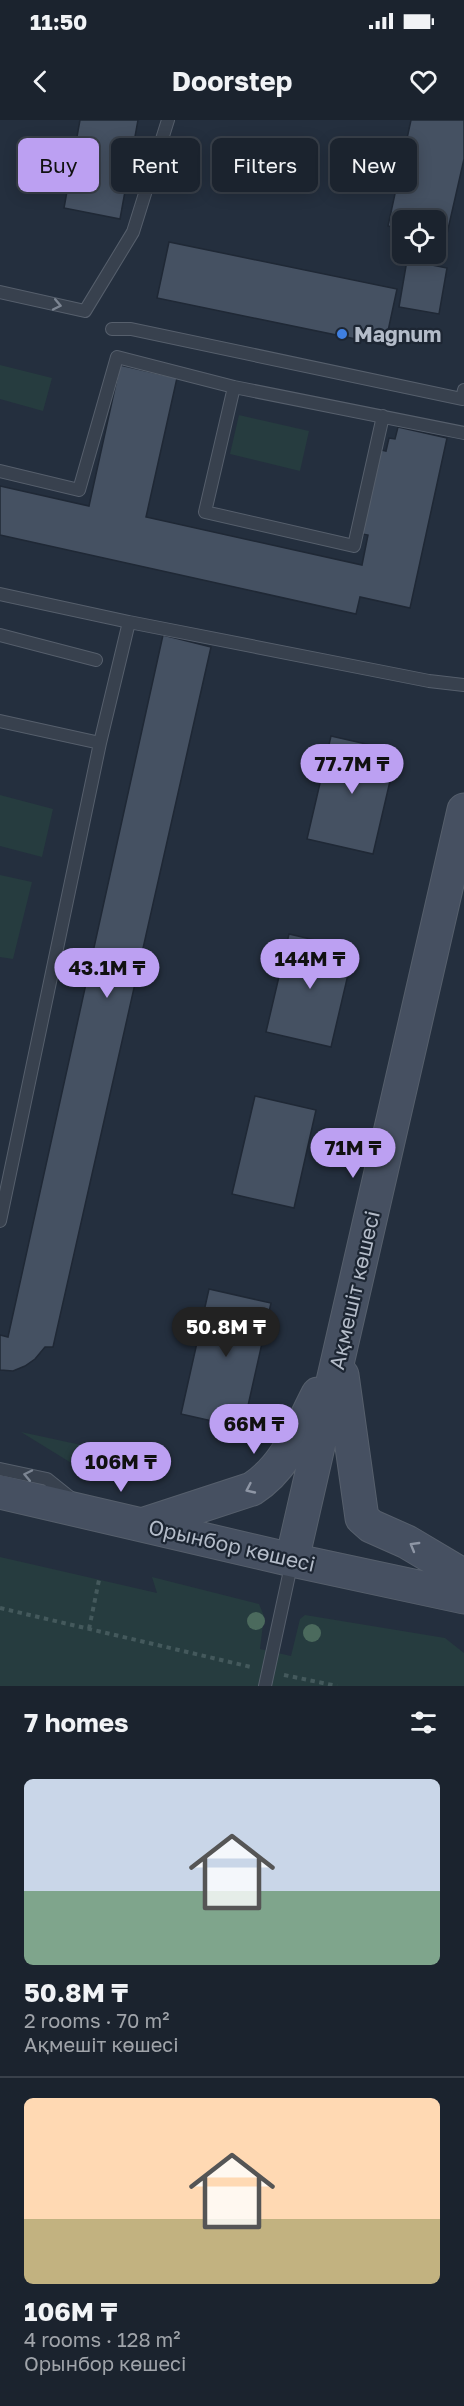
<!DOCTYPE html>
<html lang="en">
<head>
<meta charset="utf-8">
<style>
  body { margin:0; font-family:"Golos Text",sans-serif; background:#242b36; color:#f1f3f6; height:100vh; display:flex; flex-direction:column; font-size:22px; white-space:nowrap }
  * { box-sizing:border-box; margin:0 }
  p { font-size:20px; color:#a0a4aa }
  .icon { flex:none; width:33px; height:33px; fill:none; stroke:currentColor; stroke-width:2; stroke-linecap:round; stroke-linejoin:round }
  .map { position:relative; height:1566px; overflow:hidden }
  .details { display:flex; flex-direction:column; background:#1b232e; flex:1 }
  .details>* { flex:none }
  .banner { position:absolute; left:18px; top:18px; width:429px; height:54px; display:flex; gap:12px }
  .buttons { position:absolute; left:392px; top:90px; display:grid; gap:12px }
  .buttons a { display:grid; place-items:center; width:54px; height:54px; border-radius:9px; background:#1b232e; box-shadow:0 3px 15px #0003,0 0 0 2px #39404a; font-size:30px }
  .price { position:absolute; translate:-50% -51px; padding:0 14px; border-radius:21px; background:#bca0f2; color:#111; font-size:20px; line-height:39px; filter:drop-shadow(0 2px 3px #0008) }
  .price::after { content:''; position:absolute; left:50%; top:36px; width:18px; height:14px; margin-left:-9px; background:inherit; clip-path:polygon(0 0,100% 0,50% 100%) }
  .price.active { background:#222; color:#fff }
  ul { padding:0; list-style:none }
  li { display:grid; align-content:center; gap:12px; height:318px; padding:0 24px }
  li+li { border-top:2px solid #39404a }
  li span { display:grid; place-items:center; height:186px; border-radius:9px; color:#555 }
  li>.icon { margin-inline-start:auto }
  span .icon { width:108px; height:108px; fill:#fffc; stroke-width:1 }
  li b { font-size:26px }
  h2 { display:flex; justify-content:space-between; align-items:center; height:72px; padding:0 24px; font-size:26px }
  .tag { padding:0 21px; border-radius:9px; background:#1b232e; box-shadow:0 3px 15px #0003,0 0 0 2px #39404a; font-size:21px; line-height:54px }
  .tag.active { background:#bca0f2; color:#111 }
  .status { display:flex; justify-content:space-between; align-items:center; height:42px; padding:0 30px; background:#1b232e; direction:ltr }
  .status svg { height:16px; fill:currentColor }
  header { display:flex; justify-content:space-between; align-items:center; height:78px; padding:0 24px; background:#1b232e; font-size:27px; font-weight:700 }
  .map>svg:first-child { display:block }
</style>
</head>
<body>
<div class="status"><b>11:50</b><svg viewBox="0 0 49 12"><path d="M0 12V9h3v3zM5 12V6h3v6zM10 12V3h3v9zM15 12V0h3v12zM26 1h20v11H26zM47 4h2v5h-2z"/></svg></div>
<header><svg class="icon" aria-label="back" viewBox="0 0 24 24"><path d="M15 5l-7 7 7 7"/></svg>Doorstep<svg class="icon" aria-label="heart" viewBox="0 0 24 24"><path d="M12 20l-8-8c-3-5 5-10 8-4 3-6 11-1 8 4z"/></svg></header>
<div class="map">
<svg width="464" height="1566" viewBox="0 0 464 1566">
  <rect width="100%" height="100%" fill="#242f3e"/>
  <path fill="#263c3f" d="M0,245L52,258L43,291L0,279Z
    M239,295L309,311L300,351L230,334Z
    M0,675L53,689L42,737L0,726Z
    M0,755L32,762L13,839L0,837Z
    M21,1312L132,1336L113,1351L73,1344Z
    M0,1437L157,1473L152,1457L259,1484L264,1496L260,1529L291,1536L300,1499L305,1495L445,1518L464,1533V1566H0Z"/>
  <path fill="#455162" stroke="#1f2835" stroke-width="1.5" d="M80,0H138L120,99L64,88Z
    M411,0H464V39L446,118L435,116V100H402V109L388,106Z
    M169,122L397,169L385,225L157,178Z
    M407,140L447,148L439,194L399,187Z
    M120,245L177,258L146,397L362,445L368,415L362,414L381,330L386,331L389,318L395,319L398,307L447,318L410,488L360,477L356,494L0,415V366L89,386Z
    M163,515L211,527L53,1227H45L35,1239L25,1246L13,1251L0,1250V1215L8,1217Z
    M331,616L397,631L373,734L307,719Z
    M289,814L354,829L331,927L266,912Z
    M255,976L316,990L294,1088L232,1074Z
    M209,1169L271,1183L243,1308L181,1294Z"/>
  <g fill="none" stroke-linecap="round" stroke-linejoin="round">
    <defs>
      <path id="lane" d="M0,172L85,191L133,112L168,0
        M112,209H131L462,279L464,270
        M234,267L464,313
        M0,351L79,370L117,237L234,267L205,392L354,426L383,296
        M0,474L129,502
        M0,515L96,540
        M0,601L100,623
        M0,1101L100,623L129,502L429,561L464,565
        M0,1349L47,1359L72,1379
        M265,1566L292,1441"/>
      <path id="secondary" d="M342,1255L362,1398L371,1406L407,1422L464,1456
        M0,1372L292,1440L464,1477
        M145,1404L252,1369C286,1347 300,1309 318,1274
        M292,1440L464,690"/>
    </defs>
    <use href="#lane" stroke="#565f6c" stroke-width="14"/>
    <use href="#secondary" stroke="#565f6c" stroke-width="35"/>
    <path stroke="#44595c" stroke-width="4" stroke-dasharray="4.5 4.5" stroke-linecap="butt" d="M0,1488L251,1547
      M89,1509L99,1460
      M284,1555L337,1566"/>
    <use href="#lane" stroke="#38414e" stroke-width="12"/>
    <use href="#secondary" stroke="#465061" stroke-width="33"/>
  </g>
  <g fill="#4b6a5d">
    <circle cx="256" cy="1501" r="9"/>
    <circle cx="312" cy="1513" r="9"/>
  </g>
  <defs><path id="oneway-chevron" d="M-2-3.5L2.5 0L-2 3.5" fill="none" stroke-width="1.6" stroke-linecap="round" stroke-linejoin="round" transform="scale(1.5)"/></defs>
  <g stroke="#7c8592">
    <use href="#oneway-chevron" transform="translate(57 185) rotate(12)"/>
    <use href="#oneway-chevron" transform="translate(28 1355) rotate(-168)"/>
  </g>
  <g stroke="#8e96a5">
    <use href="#oneway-chevron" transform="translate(250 1369) rotate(155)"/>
    <use href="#oneway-chevron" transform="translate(414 1426) rotate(-150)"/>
  </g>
  <circle fill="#3f7fe0" stroke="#1d2633" stroke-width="2" cx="342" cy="214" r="6"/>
  <g text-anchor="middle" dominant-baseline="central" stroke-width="4.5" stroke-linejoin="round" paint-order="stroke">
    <g font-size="21" font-weight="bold" fill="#b4bcc9" stroke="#1d2633" text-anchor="start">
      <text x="354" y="214">Magnum</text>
    </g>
    <g font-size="21" fill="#b4bcc9" stroke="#1d2633">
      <text transform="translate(354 1170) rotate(-77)">Ақмешіт көшесі</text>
      <text transform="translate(232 1425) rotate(13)">Орынбор көшесі</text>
    </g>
  </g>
</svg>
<div class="buttons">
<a><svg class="icon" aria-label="locate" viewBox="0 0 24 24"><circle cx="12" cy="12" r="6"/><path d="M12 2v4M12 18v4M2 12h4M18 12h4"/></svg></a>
</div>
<b class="price" style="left:352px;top:675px">77.7M ₸</b>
<b class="price" style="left:310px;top:870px">144M ₸</b>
<b class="price" style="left:107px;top:879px">43.1M ₸</b>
<b class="price" style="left:353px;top:1059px">71M ₸</b>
<b class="price active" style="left:226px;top:1238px">50.8M ₸</b>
<b class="price" style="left:254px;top:1335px">66M ₸</b>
<b class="price" style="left:121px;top:1373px">106M ₸</b>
<div class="banner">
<a class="tag active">Buy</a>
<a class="tag">Rent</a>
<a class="tag">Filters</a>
<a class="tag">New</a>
</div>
</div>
<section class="details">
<h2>7 homes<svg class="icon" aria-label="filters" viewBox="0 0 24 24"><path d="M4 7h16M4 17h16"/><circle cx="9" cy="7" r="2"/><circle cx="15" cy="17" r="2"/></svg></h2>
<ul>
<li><span style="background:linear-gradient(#c9d6e8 60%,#7fa58c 0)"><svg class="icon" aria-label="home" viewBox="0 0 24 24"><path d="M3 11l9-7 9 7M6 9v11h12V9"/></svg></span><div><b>50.8M ₸</b><p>2 rooms · 70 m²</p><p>Ақмешіт көшесі</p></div></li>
<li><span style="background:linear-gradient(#ffd9b3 65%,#c2b280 0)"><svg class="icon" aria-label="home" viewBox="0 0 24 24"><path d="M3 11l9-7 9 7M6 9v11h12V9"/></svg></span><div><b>106M ₸</b><p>4 rooms · 128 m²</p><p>Орынбор көшесі</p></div></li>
</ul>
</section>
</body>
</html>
